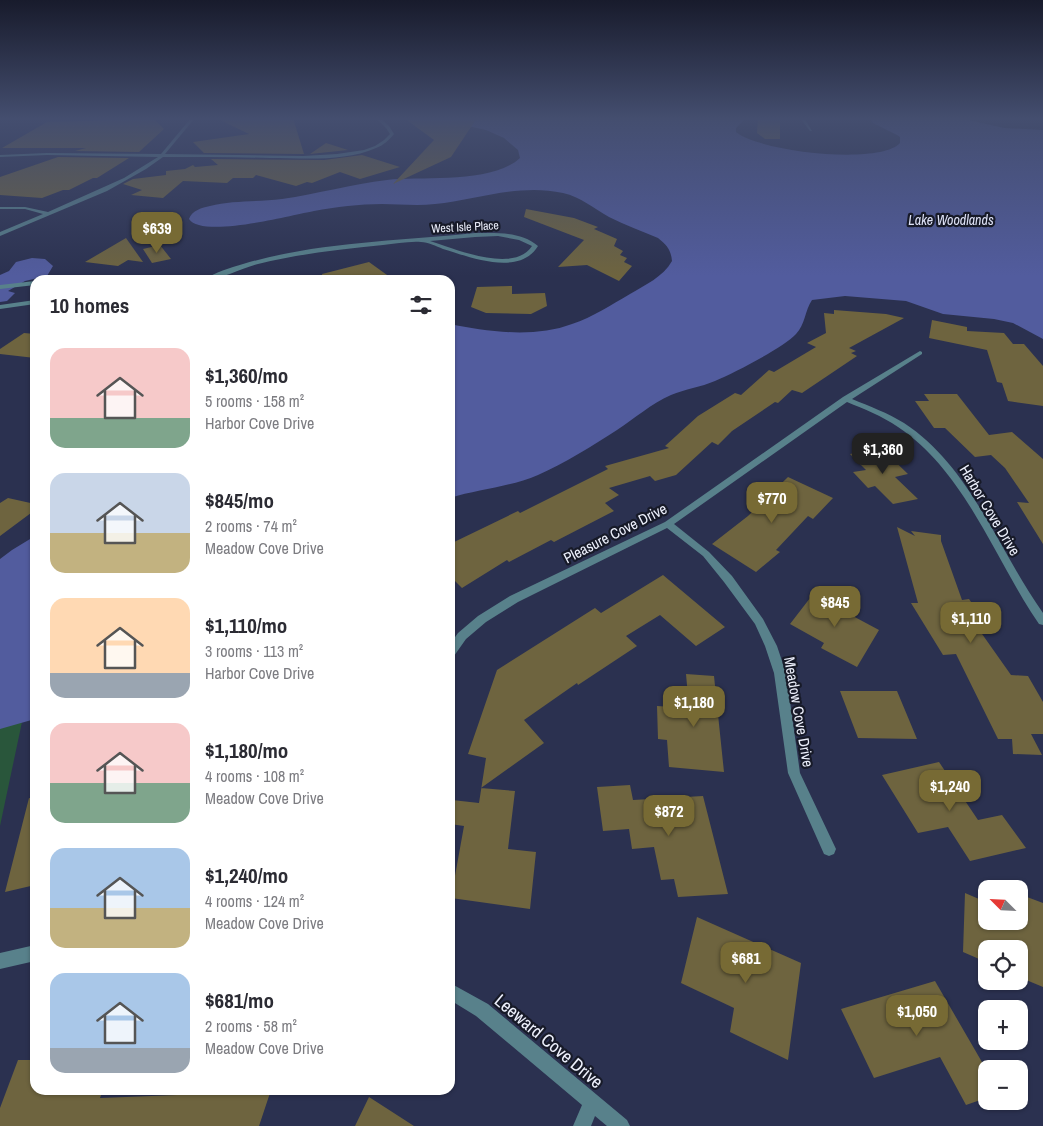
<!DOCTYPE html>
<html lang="en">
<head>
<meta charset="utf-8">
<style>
  body { margin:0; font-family:"Archivo Narrow",sans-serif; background:#f7f7f7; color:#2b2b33; height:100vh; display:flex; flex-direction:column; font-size:19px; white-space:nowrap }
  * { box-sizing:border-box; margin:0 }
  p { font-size:16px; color:#7c7c81 }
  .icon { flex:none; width:28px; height:28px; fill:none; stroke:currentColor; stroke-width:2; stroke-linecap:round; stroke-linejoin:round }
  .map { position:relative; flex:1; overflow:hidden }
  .sheet { position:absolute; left:30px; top:275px; width:425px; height:820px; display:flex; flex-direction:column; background:#fff; border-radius:15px; box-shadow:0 1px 4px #0004 }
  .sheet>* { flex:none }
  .needle { width:32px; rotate:294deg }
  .controls { position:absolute; left:978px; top:880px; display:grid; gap:10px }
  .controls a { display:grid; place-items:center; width:50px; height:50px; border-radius:10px; background:#fff; box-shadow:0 1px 4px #0004; font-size:25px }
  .price { position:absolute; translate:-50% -42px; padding:0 11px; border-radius:10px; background:#776a34; color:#fff; font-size:16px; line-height:32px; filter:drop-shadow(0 1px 2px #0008) }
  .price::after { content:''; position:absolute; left:50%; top:30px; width:15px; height:11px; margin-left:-8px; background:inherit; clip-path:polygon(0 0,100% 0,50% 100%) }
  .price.active { background:#222; color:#fff }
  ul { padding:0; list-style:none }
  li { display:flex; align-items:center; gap:15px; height:125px; padding:0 20px }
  li span { display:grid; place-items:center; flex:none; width:140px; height:100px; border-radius:15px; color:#555 }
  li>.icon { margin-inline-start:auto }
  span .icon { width:60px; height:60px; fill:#fffc; stroke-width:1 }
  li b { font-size:21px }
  h2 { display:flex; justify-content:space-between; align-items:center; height:60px; padding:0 20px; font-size:21px }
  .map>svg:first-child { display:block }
</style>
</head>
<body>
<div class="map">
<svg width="1043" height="1126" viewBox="0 0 1043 1126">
  <rect width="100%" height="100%" fill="#2b3150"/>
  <path fill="#29563b" d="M0,722H22L0,826Z"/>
  <path fill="#525c9e" d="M458,118H746L736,128V132C758,151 879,166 900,143V137L897,135L873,123L869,118H960L1004,128L1043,130V339L1013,323L994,319L943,314L906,301L845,296L812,300C805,310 805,325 796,334C783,348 734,373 715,381C701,387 685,389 671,395C651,404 635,418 617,430C594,445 563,464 538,475C510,487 479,489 450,498V324C488,332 535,338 572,324C593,317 611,305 630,294C645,285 663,277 672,261C671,250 667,245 658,238C642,231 625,225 609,217C593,208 581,197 563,193C519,183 477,200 435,204C417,206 399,204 382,204C359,204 336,207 314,211C292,215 202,239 189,219C192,210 202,208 210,206C233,200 259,202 282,199C317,194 352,184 387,180C423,176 492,184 520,158L518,150L504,138L486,130L468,126Z
    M32,258L45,259L53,266L47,276L25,281L8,291L15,293L7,301L0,302V275L9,271L16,262Z
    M35,536V719L0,729V559L12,550Z"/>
  <path fill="#6e643f" d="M216,118H293L304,154L204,153L193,142L249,134Z
    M404,118H477L451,157L393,184L434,140Z
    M758,118H780V139H765L757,133Z
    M154,119L164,129L139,152L75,151L86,148H2L47,122Z
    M326,143L348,150L310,154Z
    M362,155L400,167L360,179L340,172L312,183L307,182L296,186L256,175L253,178H233L227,183L183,181L163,198L131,195L142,190L123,184L133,179L166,175V171L185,169L193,165L195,167L218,165L211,159L324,160Z
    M58,157L129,158L97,178H93L69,190H63L42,198L0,195V177Z
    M526,209L574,218L598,227L594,229L617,239L614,246L623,251L620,255L627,258L624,262L632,266L619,281L587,265L558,267L584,240L524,217Z
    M126,238L143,262L128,260L118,266L85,262Z
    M160,245L171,259L152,263L143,249Z
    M369,262L394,280H323L322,274Z
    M512,286V294L545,293L547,306L531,314L486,313L471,307L477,287Z
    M834,310L886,314L904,318L849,348L856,351L851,353L857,356L802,393L792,390L778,403L775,402L732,431L718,445L712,442L676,475L655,481L650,476L609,488L619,495L605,503L614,511L554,542L551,540L509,562L507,560L462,588L450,576V544L518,511L520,513L608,469L605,466L669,448L665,446L698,416L735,393L741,395L769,370L774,372L816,347L807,343L826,333L824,313L834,314Z
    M932,320L967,327V331L1004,333L1013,344H1024L1043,366V406L1008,401L1002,383L997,382L987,350L929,338Z
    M24,333L35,334V358L0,354V349Z
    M924,394H957L989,435L1012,432L1043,459V544L1017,502L1029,503L1005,468L991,455L975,457L945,428H934L915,401H929Z
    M881,448L908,474L895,477L918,499L893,504L875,486L868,488L853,472L866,470L850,454Z
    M788,477L833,498L813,519L808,516L776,550L780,552L756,572L712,544L748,516Z
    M8,498L35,504V510L0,536V503Z
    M897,527L915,536L911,531L941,535V541L962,600L969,599L986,624H975L1011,675L1028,676L1043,702V734H1031L1042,755L1013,754L1012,739H998L956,654L943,655L911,603H918Z
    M663,575L725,627L696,646L660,615L626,636L637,646L578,685L577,683L524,720L544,743L481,788L515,791L508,849L536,852L530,909L451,898L464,826L450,824V812L452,800L479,803L486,758L468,754L497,670L595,608L601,613Z
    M817,589L840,601L836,607L879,630L857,667L821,648L824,643L790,624Z
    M686,674L714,676L724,772L669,767L667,740L658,739L657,706L689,708Z
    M840,691H897L917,739L858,738Z
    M939,762L978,820L1002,815L1026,848L970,861L948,827L918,833L882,775Z
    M630,785L633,800L703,796L728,894L678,897L674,879L661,880L654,847L632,849L629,829L603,831L597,787Z
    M29,798L35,799V885L5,892Z
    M965,893L986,902V921H1019V894L1043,903V987L1019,977V949H986V962L963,952Z
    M697,917L801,963L788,1060L730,1032L734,1008L681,983Z
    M935,981L986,1069V1098L966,1105L940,1057L874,1078L841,1009Z
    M18,1060H35V1090H103L100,1098L177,1095L179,1090H271L259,1126H0V1108Z
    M369,1097L414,1126H355Z"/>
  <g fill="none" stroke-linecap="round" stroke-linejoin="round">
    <path fill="#58818b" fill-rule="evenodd" d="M191,118H195L165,154L303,156L337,154L364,150L375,146L384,140L390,134L386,128L376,118H380L389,126L394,134C389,140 384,145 376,148C344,162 305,158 270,158C234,157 199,157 163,157L146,169L107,191L0,236V232L43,214L25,209H0V207H25L48,212L124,178L158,157L47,155L0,157V155L47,153L161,154Z
      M800,118H804L812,131H810Z
      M475,233C496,233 521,231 538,246C519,277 470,257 443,249C436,246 428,242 421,242C409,241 395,244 383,245C341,249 299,254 258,264C242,268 220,280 204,280C215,272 230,268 243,264C317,242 398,241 475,233ZM498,236L519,240L532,246C514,274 455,249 430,241L475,237Z
      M66,278H95L98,280H63Z
      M35,281V285L0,289V285Z
      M35,300V304L0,309V305Z
      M920,351L922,352V354L852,399C869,406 888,413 904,423C971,467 998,550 1043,613V625L1039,624L1031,612C991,549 962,470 898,427C882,416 864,409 847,402L674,524L709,552L732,576L763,619L777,646L786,673L800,773L836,849L834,854L829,856L824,854L788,773L774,673L765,646L755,624L724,582L703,556L667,528L518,602L486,622L466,639L454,656L450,658V644L458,633L478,616L510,596L665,522L843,397Z
      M35,945V961L0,969V953Z
      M450,983L488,1004L627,1120L630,1126H607L595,1116L591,1126H573L582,1105L476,1016L450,1000Z"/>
  </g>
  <linearGradient id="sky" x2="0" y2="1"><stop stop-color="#181b2c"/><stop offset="0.43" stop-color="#444e6f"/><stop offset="1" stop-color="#444e6f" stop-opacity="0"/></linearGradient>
  <rect width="1043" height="276" fill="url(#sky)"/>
  <g text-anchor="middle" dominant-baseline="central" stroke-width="4.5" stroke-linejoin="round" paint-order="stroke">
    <g font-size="12" fill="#edf0fc" stroke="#171a28">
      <text transform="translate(465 227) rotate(-3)">West Isle Place</text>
    </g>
    <g font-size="14" font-style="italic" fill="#dee2f6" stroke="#171a28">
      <text x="951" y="220">Lake Woodlands</text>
    </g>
    <g font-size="15" fill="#edf0fc" stroke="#171a28">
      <text transform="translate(990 510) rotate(59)">Harbor Cove Drive</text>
      <text transform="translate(615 533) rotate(-27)">Pleasure Cove Drive</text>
      <text transform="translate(799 712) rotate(80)">Meadow Cove Drive</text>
    </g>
    <g font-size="18" fill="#edf0fc" stroke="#171a28">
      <text transform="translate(549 1041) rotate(40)">Leeward Cove Drive</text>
    </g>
  </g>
</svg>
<div class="controls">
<a><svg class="needle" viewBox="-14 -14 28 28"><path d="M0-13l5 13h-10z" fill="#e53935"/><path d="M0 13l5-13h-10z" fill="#7c7c81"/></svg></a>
<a><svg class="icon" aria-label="locate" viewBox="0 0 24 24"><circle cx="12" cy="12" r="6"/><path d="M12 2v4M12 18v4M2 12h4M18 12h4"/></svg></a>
<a>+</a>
<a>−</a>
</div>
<b class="price" style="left:157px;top:254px">$639</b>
<b class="price active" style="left:883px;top:475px">$1,360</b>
<b class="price" style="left:772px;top:524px">$770</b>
<b class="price" style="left:835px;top:628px">$845</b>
<b class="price" style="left:971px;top:644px">$1,110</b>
<b class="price" style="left:694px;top:728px">$1,180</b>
<b class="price" style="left:950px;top:812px">$1,240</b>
<b class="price" style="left:669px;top:837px">$872</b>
<b class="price" style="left:746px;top:984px">$681</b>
<b class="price" style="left:917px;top:1037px">$1,050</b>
<section class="sheet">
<h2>10 homes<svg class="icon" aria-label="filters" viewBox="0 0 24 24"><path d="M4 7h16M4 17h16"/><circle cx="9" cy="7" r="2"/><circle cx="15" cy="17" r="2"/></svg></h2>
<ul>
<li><span style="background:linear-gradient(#f6c9c9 70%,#7fa58c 0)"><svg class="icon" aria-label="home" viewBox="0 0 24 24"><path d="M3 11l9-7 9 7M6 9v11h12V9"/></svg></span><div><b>$1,360/mo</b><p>5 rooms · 158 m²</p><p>Harbor Cove Drive</p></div></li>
<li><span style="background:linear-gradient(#c9d6e8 60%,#c2b280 0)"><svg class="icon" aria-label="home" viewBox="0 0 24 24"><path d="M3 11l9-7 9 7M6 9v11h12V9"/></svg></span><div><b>$845/mo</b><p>2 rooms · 74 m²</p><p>Meadow Cove Drive</p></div></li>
<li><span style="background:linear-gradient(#ffd9b3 75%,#9aa5b1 0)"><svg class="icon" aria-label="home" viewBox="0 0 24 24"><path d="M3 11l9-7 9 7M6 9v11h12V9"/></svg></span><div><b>$1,110/mo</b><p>3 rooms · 113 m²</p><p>Harbor Cove Drive</p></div></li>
<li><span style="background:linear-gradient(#f6c9c9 60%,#7fa58c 0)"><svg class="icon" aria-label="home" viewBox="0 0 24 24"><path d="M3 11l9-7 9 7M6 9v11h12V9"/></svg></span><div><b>$1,180/mo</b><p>4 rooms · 108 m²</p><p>Meadow Cove Drive</p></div></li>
<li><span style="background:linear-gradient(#a9c7e8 60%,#c2b280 0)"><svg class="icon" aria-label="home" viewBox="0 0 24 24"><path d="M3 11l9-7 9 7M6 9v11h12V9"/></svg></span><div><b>$1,240/mo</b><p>4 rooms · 124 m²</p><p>Meadow Cove Drive</p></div></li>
<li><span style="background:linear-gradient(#a9c7e8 75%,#9aa5b1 0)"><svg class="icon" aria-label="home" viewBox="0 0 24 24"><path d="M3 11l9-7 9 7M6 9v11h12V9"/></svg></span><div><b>$681/mo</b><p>2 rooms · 58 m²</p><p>Meadow Cove Drive</p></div></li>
</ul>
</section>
</div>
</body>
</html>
